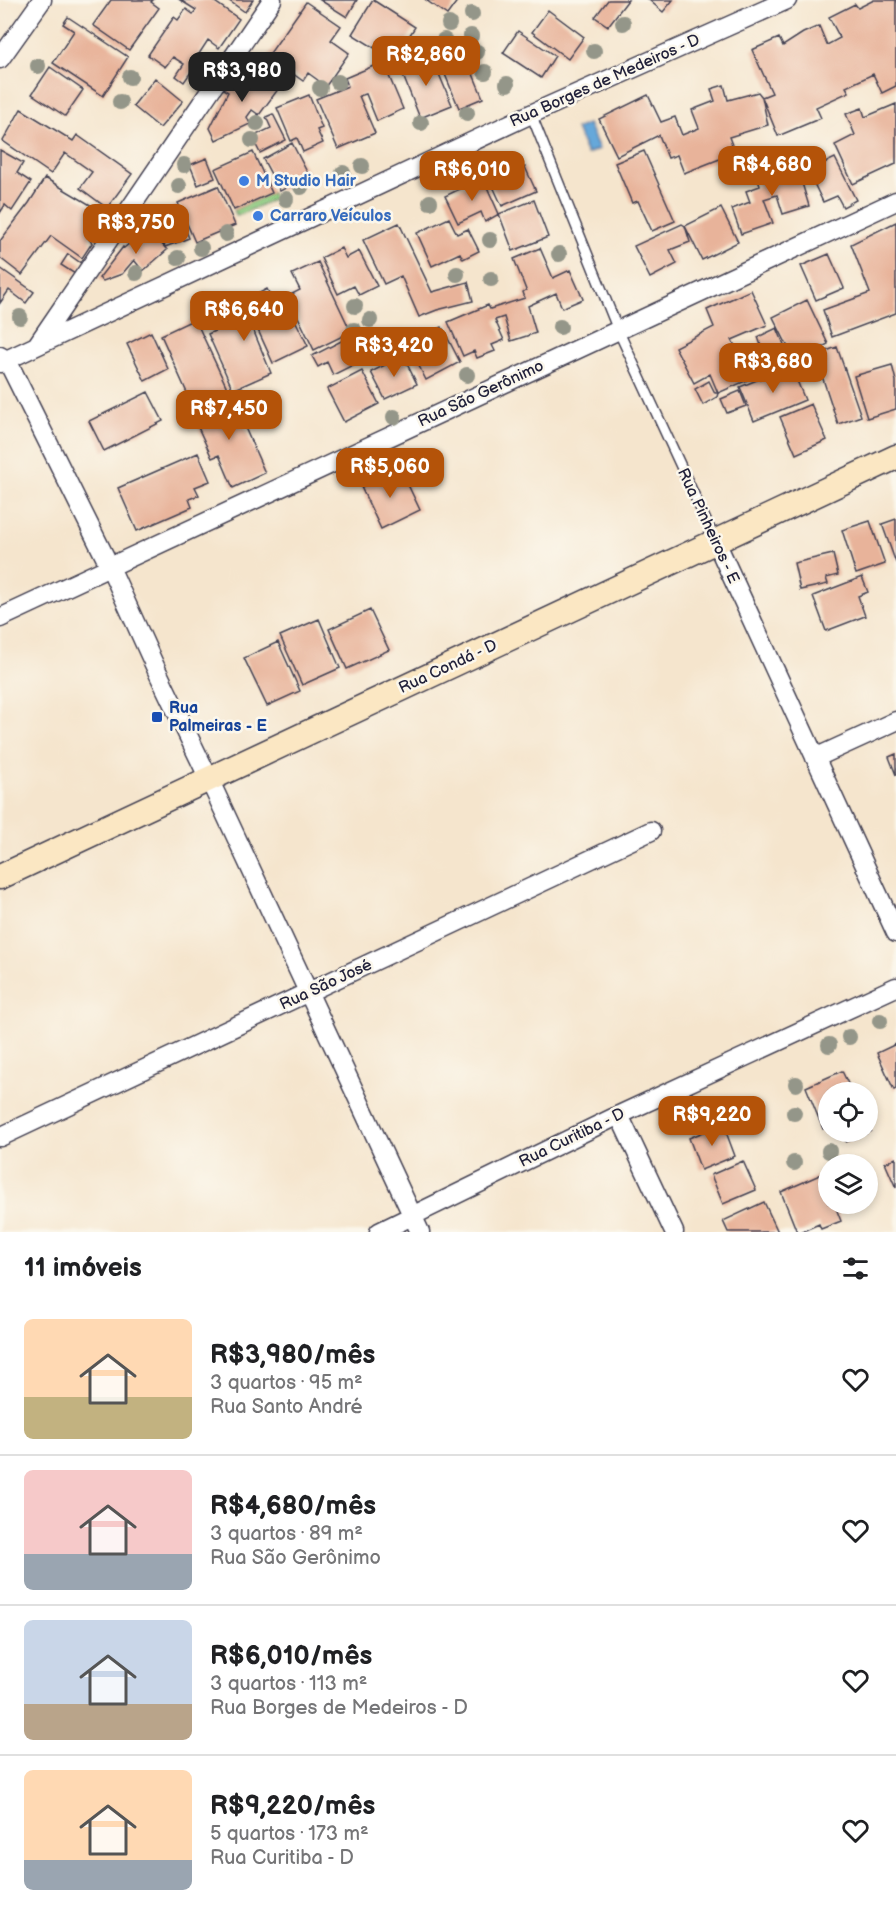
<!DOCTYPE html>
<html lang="pt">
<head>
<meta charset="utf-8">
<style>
  body { margin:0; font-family:"Balsamiq Sans",sans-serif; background:#f6f6f6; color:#202124; height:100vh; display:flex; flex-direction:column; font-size:22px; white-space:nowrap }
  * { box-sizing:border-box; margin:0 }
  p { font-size:20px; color:#757577 }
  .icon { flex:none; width:33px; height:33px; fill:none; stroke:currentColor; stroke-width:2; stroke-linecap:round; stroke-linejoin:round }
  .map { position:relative; height:1232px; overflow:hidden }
  .details { display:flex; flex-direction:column; background:#fff; flex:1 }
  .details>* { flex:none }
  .tools { position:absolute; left:818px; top:1082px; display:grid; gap:12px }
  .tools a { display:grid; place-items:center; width:60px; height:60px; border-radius:50%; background:#fff; box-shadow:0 3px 9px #0003; font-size:30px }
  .price { position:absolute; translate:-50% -51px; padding:0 14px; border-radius:12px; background:#b45309; color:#fff; font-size:20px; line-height:39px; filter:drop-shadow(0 2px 3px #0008) }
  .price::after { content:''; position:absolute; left:50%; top:36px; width:18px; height:14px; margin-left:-9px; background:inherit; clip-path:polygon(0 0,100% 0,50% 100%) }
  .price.on { background:#222; color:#fff }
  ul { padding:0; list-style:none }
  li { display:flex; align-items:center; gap:18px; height:150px; padding:0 24px }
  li+li { border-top:2px solid #e0e0e0 }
  li span { display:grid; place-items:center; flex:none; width:168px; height:120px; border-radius:9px; color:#555 }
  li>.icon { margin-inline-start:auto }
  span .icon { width:72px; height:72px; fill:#fffc; stroke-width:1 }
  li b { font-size:26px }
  h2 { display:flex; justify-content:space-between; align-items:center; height:72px; padding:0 24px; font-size:26px }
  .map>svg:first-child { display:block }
</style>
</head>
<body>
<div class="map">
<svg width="896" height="1232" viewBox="0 0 896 1232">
  <rect width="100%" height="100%" fill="#fbf7ec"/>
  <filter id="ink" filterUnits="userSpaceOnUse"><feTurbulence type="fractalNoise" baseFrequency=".0167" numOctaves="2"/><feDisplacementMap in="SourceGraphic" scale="12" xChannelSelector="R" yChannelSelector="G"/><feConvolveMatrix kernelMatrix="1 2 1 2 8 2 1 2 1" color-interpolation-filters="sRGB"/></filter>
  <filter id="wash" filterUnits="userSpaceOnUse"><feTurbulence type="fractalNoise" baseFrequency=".008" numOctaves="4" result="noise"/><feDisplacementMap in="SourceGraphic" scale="24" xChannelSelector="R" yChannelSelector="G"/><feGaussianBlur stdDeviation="1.35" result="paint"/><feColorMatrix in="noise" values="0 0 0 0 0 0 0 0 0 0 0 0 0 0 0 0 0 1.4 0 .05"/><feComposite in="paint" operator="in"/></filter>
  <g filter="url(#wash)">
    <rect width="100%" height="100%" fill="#f5e5cd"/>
    <path fill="#93cf84" stroke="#5a7860" stroke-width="1.5" d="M272,193L274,199L237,216L234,210Z"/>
    <path fill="#66a8da" stroke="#44658a" stroke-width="1.5" d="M588,124L599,149L587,154L576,129Z"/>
    <g id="blocks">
      <path fill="#e8b39a" d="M111,0H153L151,2L159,8L129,50L93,25Z
        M180,0H212L239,19L219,48L208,40L195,60L198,62L184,82L176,76L184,64L173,57L165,67L148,55L174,17L178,20L186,9L193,14L196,10Z
        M228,0H253L245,12Z
        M320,0H357L347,17Z
        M373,0L415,27L394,60L352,34Z
        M426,0H458L447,15Z
        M608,0H628L608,26L595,17Z
        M649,0H673L663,12Z
        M874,0H896V86L882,93L873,74L846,87L849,92L816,107L821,118L778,136L762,97L768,125L729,137L735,153L684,173L677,155L668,158L659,135L617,156L599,119L648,95L661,122L675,117L682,135L699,128L692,110L715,101L711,89L724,85L728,100L758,92L762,97L772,93L752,50L779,38L783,46L803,33L819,26L827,45L840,38L829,17L855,4L858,8Z
        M306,2L341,26L331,40L349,53L326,86L308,73L303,81L268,56Z
        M548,10L584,37L568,59L532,32Z
        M68,17L128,57L103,96L53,63L74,31L63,24Z
        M518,31L555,56L541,78L503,53Z
        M463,50L483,98L459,108L439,60Z
        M431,55L452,105L420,118L400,68Z
        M383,62L403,109L377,121L366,94L359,96L375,133L338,149L316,99L348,86L345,78Z
        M50,67L83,90L65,116L32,94Z
        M254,69L279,88L259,115L252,110L247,117L250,124L216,140L210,128L228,92L223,89L233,76L243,83Z
        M155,78L183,101L160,128L133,106Z
        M309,95L322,128L317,130L323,143L303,152L297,138L291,141L277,108Z
        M896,104V164L853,184L835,145L855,135L846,114L862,108L865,117Z
        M21,109L73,141L77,135L132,174L107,208L80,188L92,172L65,153L51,174L3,141Z
        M273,114L286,140L260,153L252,137L271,128L266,117Z
        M292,143L309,176L280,191L263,159Z
        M0,150L23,163L17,173L31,182L12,211L5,205L0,213Z
        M644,151L675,221L652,231L638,201L632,203L615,163Z
        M253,152L272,193L234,210L215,169Z
        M207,158L215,178L198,185L190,165Z
        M835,158L856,200L843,207L837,196L823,202L808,171Z
        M795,160L809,206L783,214L777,195L764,199L773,223L741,234L732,209L750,202L746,191L760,186L756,173Z
        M525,167L536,191L502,206L491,182Z
        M45,178L104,213L89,239L92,243L82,258L51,236L22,275L0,258V241L29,203Z
        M483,178L499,214L485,222L481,212L458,223L445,196Z
        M218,186L235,225L195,242L178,203Z
        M534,200L548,237L513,251L499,214Z
        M176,206L189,238L165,247L153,216Z
        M721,208L738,242L702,260L685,226Z
        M449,218L457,234L468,229L479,251L463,259L460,253L432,266L417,233Z
        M896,222V313L832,337L823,310L870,293L851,244Z
        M399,223L432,292L468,282L473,301L437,310L419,317L401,276L384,284L363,240Z
        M682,224L685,226L690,242L670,250L677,264L650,278L634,246Z
        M148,228L167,250L143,271L134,260L122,274L103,281L99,278L123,247L124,248Z
        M341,248L346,258L359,251L377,286L359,295L354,286L338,294L321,258Z
        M540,248L553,278L570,270L583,299L562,308L556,293L528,306L536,333L511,341L504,317L495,320L504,340L492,345L495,351L477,358L474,351L463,356L448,322L488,305L490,309L525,298L523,292L526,290L514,259Z
        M68,254L82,264L75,274L61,265Z
        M829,254L844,288L816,300L801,266Z
        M318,262L351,332L314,350L288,296L300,290L292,274Z
        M0,268L34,292L26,303L9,290L0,303Z
        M267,289L279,312L252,327L271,373L233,390L208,334L246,317L239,304Z
        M751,290L767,325L732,340L742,360L763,351L758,337L777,328L791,361L718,393L717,397L703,405L695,389L709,381L715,393H718L710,374L694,383L675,347L714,327L707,310Z
        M807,300L828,344L795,361L773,317Z
        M292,314L308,346L273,363L258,330Z
        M195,319L228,390L193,406L161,335Z
        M442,327L460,362L426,380L408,344Z
        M151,332L168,369L145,381L127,344Z
        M349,337L361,361L333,375L327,362L318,367L312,356Z
        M837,347L861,416L838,424L815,355Z
        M403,356L417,384L385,399L371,372Z
        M892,365L896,381V409L867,418L854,376Z
        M791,366L805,400L754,421L740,387Z
        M362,371L379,404L344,422L327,389Z
        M740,391L746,406L727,413L721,399Z
        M148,392L163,421L104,451L89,421Z
        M231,396L265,473L233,488L219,455L212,458L192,414Z
        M811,404L827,440L796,454L780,417Z
        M198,453L210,481L195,487L199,495L189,499L192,507L137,531L118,488Z
        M400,468L420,510L381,529L361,487Z
        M896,519V563L882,524Z
        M870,521L885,564L856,574L842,530Z
        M833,554L838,575L826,578L828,584L800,590L794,563Z
        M862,577L868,592L858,596L865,616L826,631L813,596Z
        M370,610L389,650L347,669L329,629Z
        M319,619L340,668L302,685L280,636Z
        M278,642L300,691L267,706L244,658Z
        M896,754V775L889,757Z
        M896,1044V1089L894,1090L877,1053Z
        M842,1071L852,1092H828V1127L823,1129L806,1087Z
        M723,1124L735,1156L701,1170L689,1138Z
        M841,1131H872L846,1142Z
        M896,1158V1188L885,1163Z
        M743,1161L756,1190L723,1204L711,1175Z
        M822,1174L828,1189V1203H834L841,1221L821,1229L819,1224L801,1232H797L781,1192Z
        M764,1202L778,1232H728L723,1221Z"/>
    </g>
  </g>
  <g filter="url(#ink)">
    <use href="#blocks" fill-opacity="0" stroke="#423f51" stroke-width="1.5"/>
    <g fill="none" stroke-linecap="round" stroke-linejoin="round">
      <defs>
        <path id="lane" d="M531,114L618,330L715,540"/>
        <path id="street" d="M0,59L42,0
          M37,345L272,0
          M0,356L7,360L110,567L158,673L209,779L420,1232
          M0,363L531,114L787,0
          M716,542L896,933
          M0,618L896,201
          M815,758L896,721
          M619,1115L674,1232
          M0,1137L651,831
          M379,1232L619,1115L896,987"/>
        <path id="secondary" d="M0,877L896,457"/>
      </defs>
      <use href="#lane" stroke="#423f51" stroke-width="12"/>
      <use href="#street" stroke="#423f51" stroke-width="21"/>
      <use href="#secondary" stroke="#423f51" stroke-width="27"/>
      <use href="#lane" stroke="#fff" stroke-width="9"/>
      <use href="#street" stroke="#fff" stroke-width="18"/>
      <use href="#secondary" stroke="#fbe7c3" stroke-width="24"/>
    </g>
    <g fill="#949689">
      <circle cx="472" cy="14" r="8"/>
      <circle cx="623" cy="23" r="8"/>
      <circle cx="449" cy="24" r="8"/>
      <circle cx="471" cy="36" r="8"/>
      <circle cx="444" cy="40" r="8"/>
      <circle cx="594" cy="51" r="8"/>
      <circle cx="477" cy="52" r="8"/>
      <circle cx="256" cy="62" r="8"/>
      <circle cx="38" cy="66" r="8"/>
      <circle cx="485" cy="72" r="8"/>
      <circle cx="130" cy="77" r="8"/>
      <circle cx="338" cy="82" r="8"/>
      <circle cx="507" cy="84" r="8"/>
      <circle cx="320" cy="88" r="8"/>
      <circle cx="120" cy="102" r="8"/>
      <circle cx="467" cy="113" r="8"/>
      <circle cx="257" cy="123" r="8"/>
      <circle cx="421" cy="123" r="8"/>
      <circle cx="252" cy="140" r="8"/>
      <circle cx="184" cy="165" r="8"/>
      <circle cx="362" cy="166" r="8"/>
      <circle cx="492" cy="168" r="8"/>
      <circle cx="343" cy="173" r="8"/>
      <circle cx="179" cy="186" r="8"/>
      <circle cx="301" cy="187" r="8"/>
      <circle cx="286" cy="199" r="8"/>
      <circle cx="430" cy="202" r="8"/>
      <circle cx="226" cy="234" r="8"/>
      <circle cx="490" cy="240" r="8"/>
      <circle cx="201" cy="248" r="8"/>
      <circle cx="559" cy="254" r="8"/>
      <circle cx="178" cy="258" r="8"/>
      <circle cx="136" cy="273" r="8"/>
      <circle cx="457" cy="274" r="8"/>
      <circle cx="491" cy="279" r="8"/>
      <circle cx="355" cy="306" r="8"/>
      <circle cx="212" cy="313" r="8"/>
      <circle cx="20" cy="317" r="8"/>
      <circle cx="370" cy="320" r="8"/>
      <circle cx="560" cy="327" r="8"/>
      <circle cx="354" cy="330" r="8"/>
      <circle cx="467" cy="375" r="8"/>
      <circle cx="394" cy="417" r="8"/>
      <circle cx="880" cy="1021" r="8"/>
      <circle cx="849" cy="1037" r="8"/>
      <circle cx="829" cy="1045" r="8"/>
      <circle cx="796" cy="1084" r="8"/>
      <circle cx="750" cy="1110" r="8"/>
      <circle cx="794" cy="1113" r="8"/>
      <circle cx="829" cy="1151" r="8"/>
      <circle cx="794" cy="1163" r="8"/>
    </g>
  </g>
  <g fill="#3f7fe0" stroke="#fbf7ec" stroke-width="2">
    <circle cx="244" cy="181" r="6"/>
    <circle cx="258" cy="216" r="6"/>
  </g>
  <rect fill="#1a4fb4" stroke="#fbf7ec" stroke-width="2" x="151" y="711" width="12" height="12" rx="3"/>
  <g text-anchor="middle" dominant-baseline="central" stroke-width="5" stroke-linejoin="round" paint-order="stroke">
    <g font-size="16" fill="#22223b" stroke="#fbf7ec">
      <text transform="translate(605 81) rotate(-24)">Rua Borges de Medeiros - D</text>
      <text transform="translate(481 394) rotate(-25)">Rua São Gerônimo</text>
      <text transform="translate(708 526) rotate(65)">Rua Pinheiros - E</text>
      <text transform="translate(448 667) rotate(-25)">Rua Condá - D</text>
      <text transform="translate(326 985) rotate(-25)">Rua São José</text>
      <text transform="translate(572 1138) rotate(-26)">Rua Curitiba - D</text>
    </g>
    <g font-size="16" font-weight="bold" fill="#366cbe" stroke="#fbf7ec" text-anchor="start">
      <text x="256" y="181">M Studio Hair</text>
      <text x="270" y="216">Carraro Veículos</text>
    </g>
    <g font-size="16" font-weight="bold" fill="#164399" stroke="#fbf7ec" text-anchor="start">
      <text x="169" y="708">Rua<tspan x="169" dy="18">Palmeiras - E</tspan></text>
    </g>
  </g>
</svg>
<div class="tools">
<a><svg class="icon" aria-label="locate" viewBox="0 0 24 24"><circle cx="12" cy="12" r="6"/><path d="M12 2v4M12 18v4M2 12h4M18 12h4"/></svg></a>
<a><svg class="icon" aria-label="layers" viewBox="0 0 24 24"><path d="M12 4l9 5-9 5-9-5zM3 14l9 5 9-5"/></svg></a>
</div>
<b class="price" style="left:426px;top:87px">R$2,860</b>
<b class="price on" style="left:242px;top:103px">R$3,980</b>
<b class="price" style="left:772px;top:197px">R$4,680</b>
<b class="price" style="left:472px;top:202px">R$6,010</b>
<b class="price" style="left:136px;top:255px">R$3,750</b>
<b class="price" style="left:244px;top:342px">R$6,640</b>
<b class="price" style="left:394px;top:378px">R$3,420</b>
<b class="price" style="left:773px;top:394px">R$3,680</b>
<b class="price" style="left:229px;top:441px">R$7,450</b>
<b class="price" style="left:390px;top:499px">R$5,060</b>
<b class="price" style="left:712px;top:1147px">R$9,220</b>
</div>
<section class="details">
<h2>11 imóveis<svg class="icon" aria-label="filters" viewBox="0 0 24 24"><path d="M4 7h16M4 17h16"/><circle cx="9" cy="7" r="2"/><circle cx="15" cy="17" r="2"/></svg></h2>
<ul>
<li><span style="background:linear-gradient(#ffd9b3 65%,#c2b280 0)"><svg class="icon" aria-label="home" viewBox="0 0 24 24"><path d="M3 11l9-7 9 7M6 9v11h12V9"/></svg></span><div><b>R$3,980/mês</b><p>3 quartos · 95 m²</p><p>Rua Santo André</p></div><svg class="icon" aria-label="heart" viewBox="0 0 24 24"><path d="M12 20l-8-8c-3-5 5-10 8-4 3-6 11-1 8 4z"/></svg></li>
<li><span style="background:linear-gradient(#f6c9c9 70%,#9aa5b1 0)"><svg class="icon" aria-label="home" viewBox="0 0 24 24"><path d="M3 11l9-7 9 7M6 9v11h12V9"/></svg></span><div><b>R$4,680/mês</b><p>3 quartos · 89 m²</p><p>Rua São Gerônimo</p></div><svg class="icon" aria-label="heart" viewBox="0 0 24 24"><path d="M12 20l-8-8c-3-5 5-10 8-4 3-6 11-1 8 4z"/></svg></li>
<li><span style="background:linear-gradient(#c9d6e8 70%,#b9a48a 0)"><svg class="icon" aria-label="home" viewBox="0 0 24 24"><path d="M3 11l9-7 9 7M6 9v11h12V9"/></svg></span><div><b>R$6,010/mês</b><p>3 quartos · 113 m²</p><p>Rua Borges de Medeiros - D</p></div><svg class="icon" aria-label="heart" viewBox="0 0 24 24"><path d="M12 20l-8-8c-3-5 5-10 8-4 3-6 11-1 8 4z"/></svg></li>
<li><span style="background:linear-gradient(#ffd9b3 75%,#9aa5b1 0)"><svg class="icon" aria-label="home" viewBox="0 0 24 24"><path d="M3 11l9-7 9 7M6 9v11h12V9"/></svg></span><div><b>R$9,220/mês</b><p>5 quartos · 173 m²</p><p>Rua Curitiba - D</p></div><svg class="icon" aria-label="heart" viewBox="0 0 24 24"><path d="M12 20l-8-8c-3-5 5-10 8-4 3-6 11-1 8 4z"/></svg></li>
</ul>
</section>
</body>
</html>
